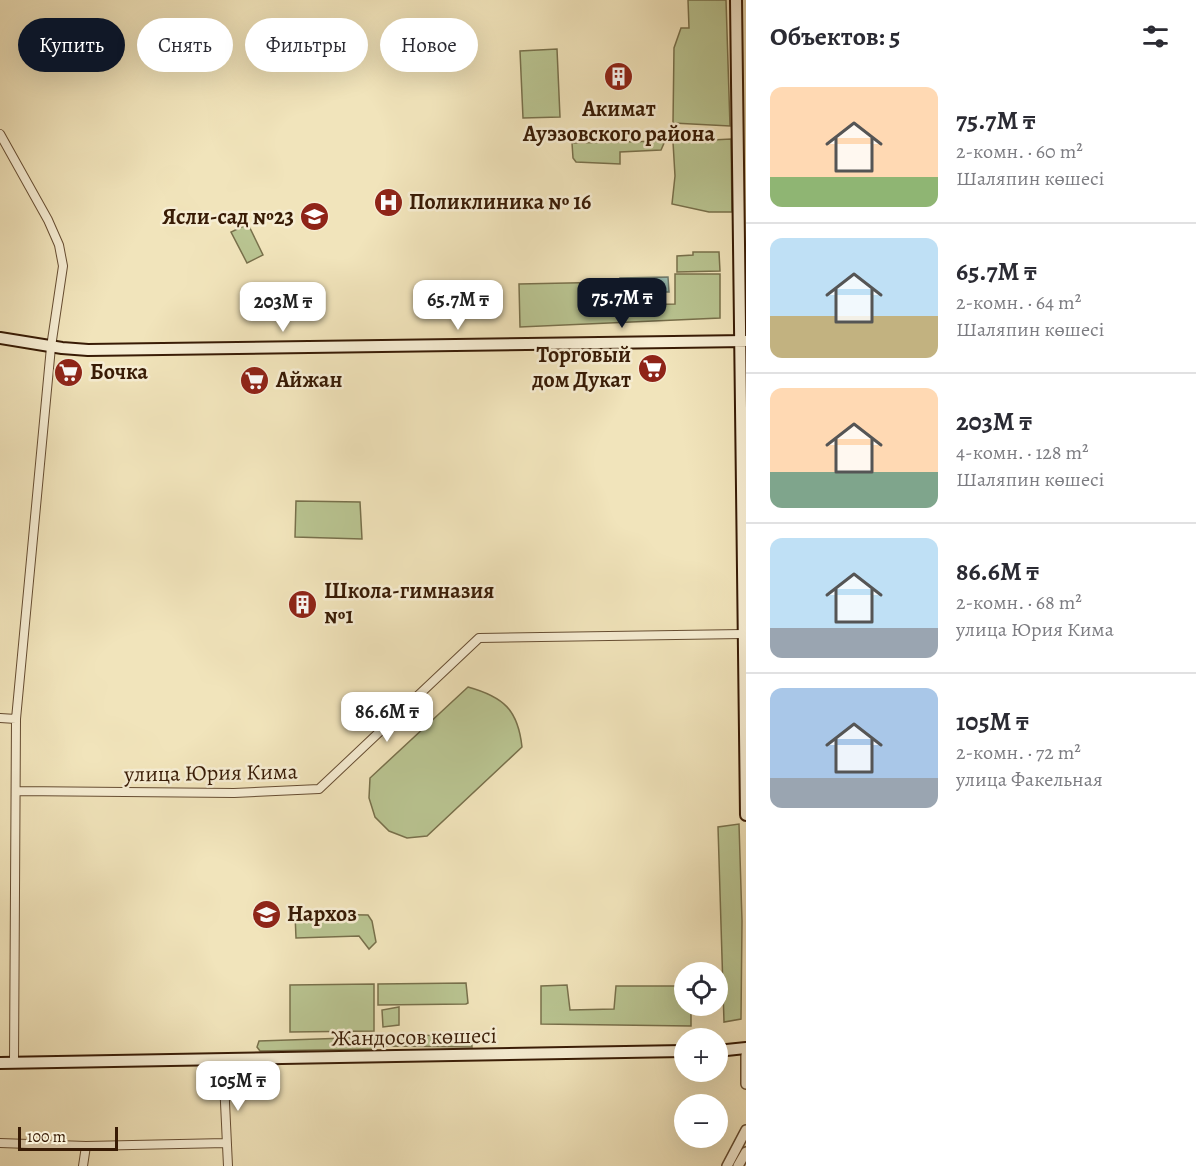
<!DOCTYPE html>
<html lang="ru">
<head>
<meta charset="utf-8">
<style>
  body { margin:0; font-family:Alegreya,serif; background:#f2f2f3; color:#2b2b33; height:100vh; display:flex; flex-direction:column; font-size:22px; white-space:nowrap }
  * { box-sizing:border-box; margin:0 }
  p { font-size:20px; color:#7c7c81 }
  .icon { flex:none; width:33px; height:33px; fill:none; stroke:currentColor; stroke-width:2; stroke-linecap:round; stroke-linejoin:round }
  .map { position:relative; flex:1; overflow:hidden }
  .sheet { display:flex; flex-direction:column; background:#fff; width:450px }
  .sheet>* { flex:none }
  .banner { position:absolute; left:18px; top:18px; width:570px; height:54px; display:flex; gap:12px }
  .tools { position:absolute; left:674px; top:962px; display:grid; gap:12px }
  .tools a { display:grid; place-items:center; width:54px; height:54px; border-radius:50%; background:#fff; box-shadow:0 6px 24px #0002; font-size:30px }
  .scale { position:absolute; left:18px; bottom:15px; width:100px; box-sizing:border-box; padding-left:6px; border:3px solid #381b05; border-top:0; font-size:16px; line-height:21px; white-space:nowrap; color:#381b05; -webkit-text-stroke:4px #f6edd3; paint-order:stroke }
  .price { position:absolute; translate:-50% -51px; padding:0 14px; border-radius:12px; background:#fff; color:#222; font-size:20px; line-height:39px; filter:drop-shadow(0 2px 3px #0008) }
  .price::after { content:''; position:absolute; left:50%; top:36px; width:18px; height:14px; margin-left:-9px; background:inherit; clip-path:polygon(0 0,100% 0,50% 100%) }
  .price.selected { background:#111827; color:#fff }
  ul { padding:0; list-style:none }
  li { display:flex; align-items:center; gap:18px; height:150px; padding:0 24px }
  li+li { border-top:2px solid #e1e1e2 }
  li span { display:grid; place-items:center; flex:none; width:168px; height:120px; border-radius:12px; color:#555 }
  li>.icon { margin-inline-start:auto }
  span .icon { width:72px; height:72px; fill:#fffc; stroke-width:1 }
  li b { font-size:26px }
  h2 { display:flex; justify-content:space-between; align-items:center; height:72px; padding:0 24px; font-size:26px }
  .pill { padding:0 21px; border-radius:27px; background:#fff; box-shadow:0 6px 24px #0002; font-size:21px; line-height:54px }
  .pill.selected { background:#111827; color:#fff }
  main { display:flex; flex:1; min-height:0 }
  .map>svg:first-child { display:block }
</style>
</head>
<body>
<main>
<div class="map">
<svg width="746" height="1166" viewBox="0 0 746 1166">
  <rect width="100%" height="100%" fill="#f1e4bb"/>
  <filter id="stains"><feTurbulence type="fractalNoise" baseFrequency=".00333" numOctaves="4"/><feColorMatrix values="0 0 0 0 .2 0 0 0 0 .09 0 0 0 0 .02 0 0 0 .5 -.17"/></filter>
  <radialGradient id="worn" r=".72"><stop offset=".6" stop-color="#630" stop-opacity="0"/><stop offset="1" stop-color="#630" stop-opacity=".3"/></radialGradient>
  <path fill="#b9c491" stroke="#78704b" stroke-width="1.5" d="M688,0H726L730,126L673,123L674,48L681,28H689Z
    M557,49L560,117L523,118L520,51Z
    M731,139L732,212H709L672,204L675,176L673,142Z
    M665,141L661,150L620,152V164L576,162L573,158L572,143Z
    M248,224L263,255L247,263L231,232Z
    M693,252H719L720,271L677,272V256L693,255Z
    M675,274H720V318L520,327L519,284L617,282L618,305L675,304Z
    M296,501L360,502L362,539L295,537Z
    M468,687C504,697 518,710 522,747L427,836L407,838L389,831L375,817L369,798L370,778Z
    M739,824L742,921L741,1019L724,1022L718,827Z
    M295,914L368,915L372,921L376,942L369,949L359,936L296,938Z
    M466,983L468,1003L466,1004L378,1005V984Z
    M374,984V1031L290,1032V985Z
    M567,985L570,1010L614,1009L616,986H684V1005H691V1026L541,1024V986Z
    M399,1007V1025L383,1027L382,1010Z
    M471,1034L472,1047L382,1046V1037Z
    M376,1037V1049L260,1051L257,1047L259,1041Z"/>
  <path fill="#9bbeb3" stroke="#737d6d" stroke-width="1.5" d="M668,277L669,292H621L620,278Z"/>
  <g fill="none" stroke-linecap="round" stroke-linejoin="round">
    <defs>
      <path id="minor" d="M0,134L48,220L59,245L63,266L51,347L16,719L14,1063
        M0,718L16,719
        M16,791L234,793L319,789L479,638L743,634
        M223,1060L228,1166
        M0,1143L86,1146L226,1143
        M83,1166L86,1146"/>
      <path id="tertiary" d="M746,1055V1084
        M727,1166L746,1130
        M738,1166L746,1152"/>
      <path id="secondary" d="M736,0L746,815
        M0,338L62,348L88,350L746,341
        M717,1051L746,1048
        M0,1063L684,1051"/>
    </defs>
    <use href="#minor" stroke="#664d32" stroke-width="10"/>
    <use href="#tertiary" stroke="#664d32" stroke-width="12"/>
    <use href="#secondary" stroke="#381b05" stroke-width="14"/>
    <use href="#minor" stroke="#f6edd3" stroke-width="8"/>
    <use href="#tertiary" stroke="#f6edd3" stroke-width="9"/>
    <use href="#secondary" stroke="#f6edd3" stroke-width="10"/>
  </g>
  <defs>
    <symbol id="building-disc" viewBox="-11 -11 22 22"><circle r="9.5" fill="#8f2418" stroke="#f6edd3"/><path d="M-4-6H4V6H1V3H-1V6H-4ZM-2.5-4.3h1.7v1.8h-1.7ZM.8-4.3h1.7v1.8H.8ZM-2.5-1h1.7V.8h-1.7ZM.8-1h1.7V.8H.8Z" fill="#fff"/></symbol>
    <symbol id="hospital-disc" viewBox="-11 -11 22 22"><circle r="9.5" fill="#8f2418" stroke="#f6edd3"/><path d="M-5-5h3v3.5h4V-5h3V5h-3V1.5h-4V5h-3Z" fill="#fff"/></symbol>
    <symbol id="school-disc" viewBox="-11 -11 22 22"><circle r="9.5" fill="#8f2418" stroke="#f6edd3"/><path d="M0-5L7-2L0 1L-7-2ZM-4 1L0 2.5L4 1V4Q0 6-4 4Z" fill="#fff"/></symbol>
    <symbol id="supermarket-disc" viewBox="-11 -11 22 22"><circle r="9.5" fill="#8f2418" stroke="#f6edd3"/><path d="M-6-5.5h2.5l.6 2H6L4.5 2H-2.5L-4.4-4H-6ZM-1.5 3.2a1.3 1.3 0 1 0 .1 0ZM3 3.2a1.3 1.3 0 1 0 .1 0Z" fill="#fff"/></symbol>
    <symbol id="university-disc" viewBox="-11 -11 22 22"><circle r="9.5" fill="#8f2418" stroke="#f6edd3"/><path d="M0-5L7-2L0 1L-7-2ZM-4 1L0 2.5L4 1V4Q0 6-4 4Z" fill="#fff"/></symbol>
  </defs>
  <g fill-rule="evenodd">
    <use href="#building-disc" x="602" y="60" width="33" height="33"/>
    <use href="#hospital-disc" x="372" y="186" width="33" height="33"/>
    <use href="#school-disc" x="298" y="200" width="33" height="33"/>
    <use href="#supermarket-disc" x="636" y="352" width="33" height="33"/>
    <use href="#supermarket-disc" x="52" y="356" width="33" height="33"/>
    <use href="#supermarket-disc" x="238" y="364" width="33" height="33"/>
    <use href="#building-disc" x="286" y="588" width="33" height="33"/>
    <use href="#university-disc" x="250" y="898" width="33" height="33"/>
  </g>
  <g text-anchor="middle" dominant-baseline="central" stroke-width="5" stroke-linejoin="round" paint-order="stroke">
    <g font-size="22" font-weight="bold" fill="#381b05" stroke="#f6edd3" text-anchor="start">
      <text x="619" y="109" text-anchor="middle">Акимат<tspan x="619" dy="25">Ауэзовского района</tspan></text>
      <text x="409" y="202">Поликлиника № 16</text>
      <text x="294" y="217" text-anchor="end">Ясли-сад №23</text>
      <text x="631" y="355" text-anchor="end">Торговый<tspan x="631" dy="25">дом Дукат</tspan></text>
      <text x="90" y="372">Бочка</text>
      <text x="276" y="380">Айжан</text>
      <text x="324" y="591">Школа-гимназия<tspan x="324" dy="25">№1</tspan></text>
      <text x="287" y="914">Нархоз</text>
    </g>
    <g font-size="22" fill="#381b05" stroke="#f6edd3">
      <text transform="translate(211 773) rotate(-1)">улица Юрия Кима</text>
      <text transform="translate(414 1037) rotate(-1)">Жандосов көшесі</text>
    </g>
  </g>
  <rect width="100%" height="100%" filter="url(#stains)"/>
  <rect width="100%" height="100%" fill="url(#worn)"/>
</svg>
<div class="tools">
<a><svg class="icon" aria-label="locate" viewBox="0 0 24 24"><circle cx="12" cy="12" r="6"/><path d="M12 2v4M12 18v4M2 12h4M18 12h4"/></svg></a>
<a>+</a>
<a>−</a>
</div>
<div class="scale">100 m</div>
<b class="price selected" style="left:622px;top:329px">75.7M ₸</b>
<b class="price" style="left:458px;top:331px">65.7M ₸</b>
<b class="price" style="left:283px;top:333px">203M ₸</b>
<b class="price" style="left:387px;top:743px">86.6M ₸</b>
<b class="price" style="left:238px;top:1112px">105M ₸</b>
<div class="banner">
<a class="pill selected">Купить</a>
<a class="pill">Снять</a>
<a class="pill">Фильтры</a>
<a class="pill">Новое</a>
</div>
</div>
<section class="sheet">
<h2>Объектов: 5<svg class="icon" aria-label="filters" viewBox="0 0 24 24"><path d="M4 7h16M4 17h16"/><circle cx="9" cy="7" r="2"/><circle cx="15" cy="17" r="2"/></svg></h2>
<ul>
<li><span style="background:linear-gradient(#ffd9b3 75%,#8fb573 0)"><svg class="icon" aria-label="home" viewBox="0 0 24 24"><path d="M3 11l9-7 9 7M6 9v11h12V9"/></svg></span><div><b>75.7M ₸</b><p>2-комн. · 60 m²</p><p>Шаляпин көшесі</p></div></li>
<li><span style="background:linear-gradient(#bfe0f5 65%,#c2b280 0)"><svg class="icon" aria-label="home" viewBox="0 0 24 24"><path d="M3 11l9-7 9 7M6 9v11h12V9"/></svg></span><div><b>65.7M ₸</b><p>2-комн. · 64 m²</p><p>Шаляпин көшесі</p></div></li>
<li><span style="background:linear-gradient(#ffd9b3 70%,#7fa58c 0)"><svg class="icon" aria-label="home" viewBox="0 0 24 24"><path d="M3 11l9-7 9 7M6 9v11h12V9"/></svg></span><div><b>203M ₸</b><p>4-комн. · 128 m²</p><p>Шаляпин көшесі</p></div></li>
<li><span style="background:linear-gradient(#bfe0f5 75%,#9aa5b1 0)"><svg class="icon" aria-label="home" viewBox="0 0 24 24"><path d="M3 11l9-7 9 7M6 9v11h12V9"/></svg></span><div><b>86.6M ₸</b><p>2-комн. · 68 m²</p><p>улица Юрия Кима</p></div></li>
<li><span style="background:linear-gradient(#a9c7e8 75%,#9aa5b1 0)"><svg class="icon" aria-label="home" viewBox="0 0 24 24"><path d="M3 11l9-7 9 7M6 9v11h12V9"/></svg></span><div><b>105M ₸</b><p>2-комн. · 72 m²</p><p>улица Факельная</p></div></li>
</ul>
</section>
</main>
</body>
</html>
